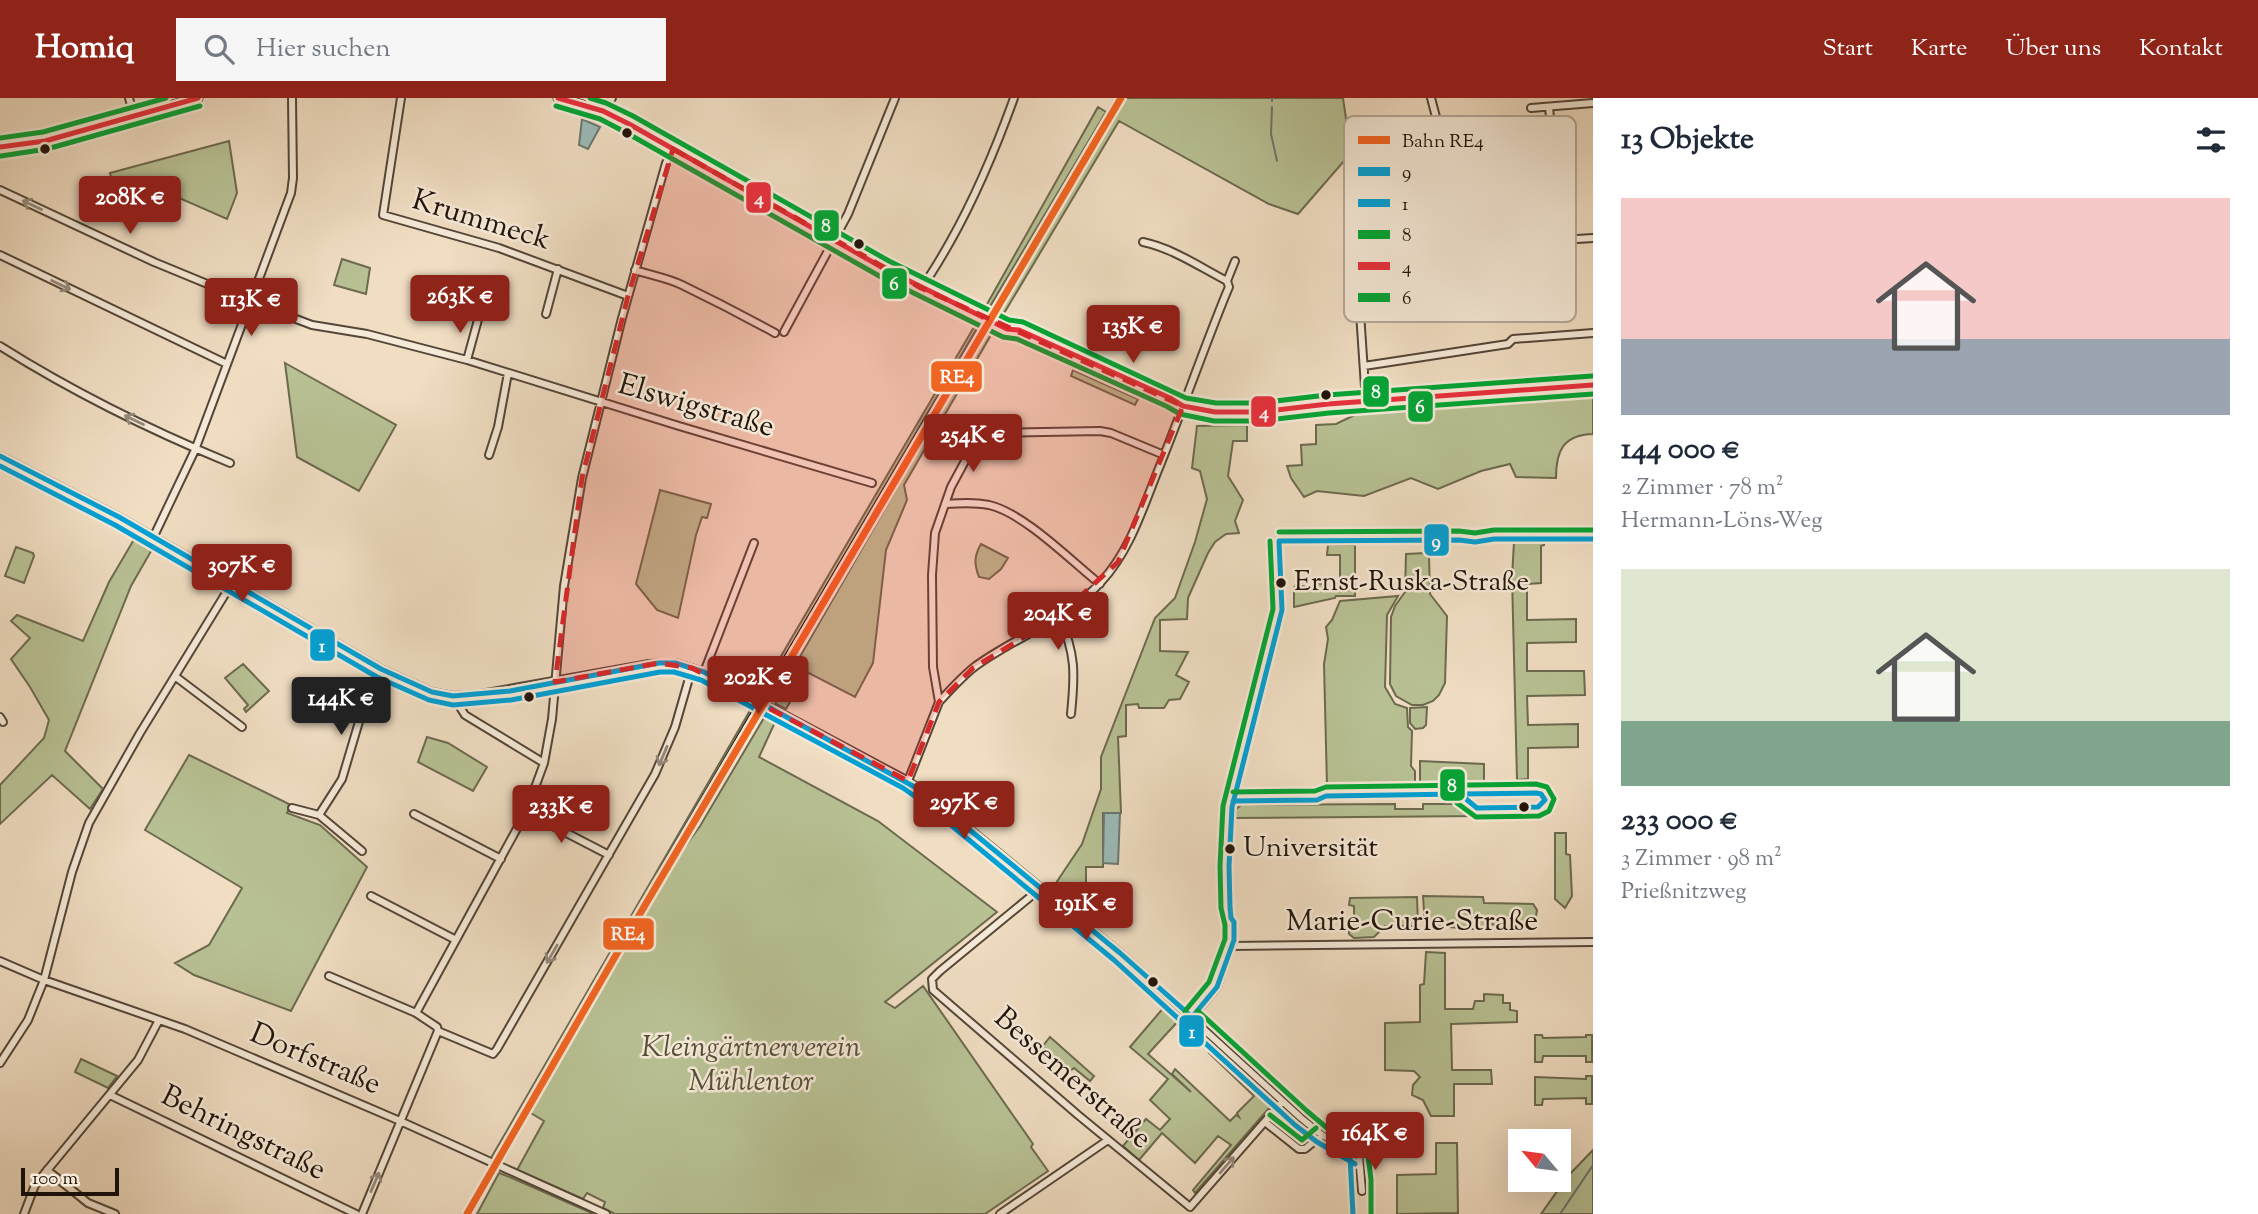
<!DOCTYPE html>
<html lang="de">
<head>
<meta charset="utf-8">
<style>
  body { margin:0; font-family:"Sorts Mill Goudy",serif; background:#f6f6f7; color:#1f2937; height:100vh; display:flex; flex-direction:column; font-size:26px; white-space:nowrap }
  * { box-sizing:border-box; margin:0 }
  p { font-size:23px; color:#747a83 }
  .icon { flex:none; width:38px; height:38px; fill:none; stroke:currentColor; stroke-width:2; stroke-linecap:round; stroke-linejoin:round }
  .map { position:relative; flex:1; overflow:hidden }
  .drawer { display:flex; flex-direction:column; background:#fff; width:665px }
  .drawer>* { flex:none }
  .needle { width:46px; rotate:299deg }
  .fabs { position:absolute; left:1508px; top:1031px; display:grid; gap:14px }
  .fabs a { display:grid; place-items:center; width:63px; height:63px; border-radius:0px; background:#fff; box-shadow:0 7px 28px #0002; font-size:35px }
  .scale { position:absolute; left:21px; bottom:18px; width:98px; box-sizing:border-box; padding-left:7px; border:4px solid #20130a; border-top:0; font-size:19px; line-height:24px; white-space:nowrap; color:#20130a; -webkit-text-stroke:5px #f5e9d7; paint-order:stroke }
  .price { position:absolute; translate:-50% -60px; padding:0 16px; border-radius:7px; background:#8f2418; color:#fff; font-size:23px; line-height:46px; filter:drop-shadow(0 2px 4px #0008) }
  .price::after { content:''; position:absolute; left:50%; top:42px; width:21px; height:16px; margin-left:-10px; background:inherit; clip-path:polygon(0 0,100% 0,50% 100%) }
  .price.selected { background:#222; color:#fff }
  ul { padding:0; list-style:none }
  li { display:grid; align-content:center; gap:14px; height:371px; padding:0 28px }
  li span { display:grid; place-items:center; height:217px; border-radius:0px; color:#555 }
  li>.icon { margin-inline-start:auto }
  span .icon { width:126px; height:126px; fill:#fffc; stroke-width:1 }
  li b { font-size:30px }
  h2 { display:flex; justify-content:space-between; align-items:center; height:84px; padding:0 28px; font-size:30px }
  header { display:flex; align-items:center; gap:42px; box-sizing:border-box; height:98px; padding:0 35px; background:#8f2418; color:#fff }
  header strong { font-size:33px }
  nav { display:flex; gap:38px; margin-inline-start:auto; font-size:24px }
  .search { width:490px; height:63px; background:#f6f6f7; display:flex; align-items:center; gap:18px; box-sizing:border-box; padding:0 24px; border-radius:0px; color:#747a83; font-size:26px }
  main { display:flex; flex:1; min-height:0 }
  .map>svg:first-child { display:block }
</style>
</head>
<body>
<header>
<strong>Homiq</strong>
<div class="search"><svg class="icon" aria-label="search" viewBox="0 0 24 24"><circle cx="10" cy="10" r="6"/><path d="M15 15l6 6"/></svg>Hier suchen</div>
<nav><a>Start</a><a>Karte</a><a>Über uns</a><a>Kontakt</a></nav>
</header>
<main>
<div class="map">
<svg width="1593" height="1116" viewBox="0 0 1593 1116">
  <rect width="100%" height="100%" fill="#f0ddc2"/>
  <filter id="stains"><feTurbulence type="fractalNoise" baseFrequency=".00286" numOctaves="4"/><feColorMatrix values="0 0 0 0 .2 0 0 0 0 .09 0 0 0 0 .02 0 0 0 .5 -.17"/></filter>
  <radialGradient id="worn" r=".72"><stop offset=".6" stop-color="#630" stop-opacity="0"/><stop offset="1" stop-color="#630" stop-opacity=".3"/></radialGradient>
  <path fill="#b8c194" stroke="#6c6a4f" stroke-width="2" d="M1126,0H1343L1351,55L1298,116L1269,106L1119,23L1003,217L999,215Z
    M1098,9L1106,14L989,210L986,208Z
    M229,43L237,95L227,121L136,81L113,88L110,75Z
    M342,161L370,170L366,196L334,187Z
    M974,229L977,230L763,596L760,594Z
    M986,235L991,237L904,387L907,402L886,452L873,565L855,599L807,574L786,611L776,606L775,602Z
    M285,265L396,327L359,393L297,359Z
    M1073,272L1138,301L1135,307L1071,278Z
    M1593,296V336C1563,337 1556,353 1556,380L1516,379L1510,366L1481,373L1438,391L1411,380L1364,398L1317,393L1304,399L1291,380L1287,368L1302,367L1301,347L1316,346V327L1336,326L1363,313Z
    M1247,327V343H1233L1228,378L1243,402L1235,423L1239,435L1226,436L1215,444L1208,455L1188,500L1187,521L1160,522V553L1188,554L1176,577L1189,584L1180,601L1169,602L1164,610H1139L1138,606L1126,607V638L1118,639L1121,715H1103V769H1086V814L1054,788L1082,746L1101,691V659L1155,520L1175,500L1195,444L1207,401L1200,373L1192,370L1197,328Z
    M660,392L711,406L707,420L702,419L696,437L678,520L657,512L636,486Z
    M136,438L154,448L131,488L65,653L103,691L90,711L52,677L0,726V687L44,640L49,622L30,589L11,561L30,540L11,523L17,517L83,543L109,484Z
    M1514,444H1544V447L1541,448V485L1527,486V522L1576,521V544L1527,545V573H1584L1585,597L1527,598L1528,627L1578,626V649L1528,650V681L1517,682L1512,479Z
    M981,446L1008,460L1001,471L989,481L979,479C974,466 974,458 981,446Z
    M1328,447H1355V498H1336L1335,500L1294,509V490L1296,486L1300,490L1302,488L1311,490L1315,485L1323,486V492L1332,491L1333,486H1340V457H1327Z
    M16,449L33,455L34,458L24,485L5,478Z
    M1426,455L1429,457L1430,496L1447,518L1445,585L1439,597L1433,603L1423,607H1412L1396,598L1390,586L1391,519L1395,508L1405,494L1406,456Z
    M1398,498L1387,517L1385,589L1395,606L1407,610L1408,629L1412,633L1411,668L1415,673V687L1327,688L1324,566L1328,541L1326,529L1332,522L1340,503Z
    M243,566L269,593L246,614L244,611L248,607L225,580Z
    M752,609L755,610L664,765L635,818L495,1062L491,1060Z
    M1427,609L1426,627L1423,630L1415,631L1410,625V610Z
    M770,617L777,620L759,659L878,723L997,814L885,904L895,910L923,888L1033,1046L1031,1049L1048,1073L985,1116H615L603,1110L605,1104L587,1095L583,1101L517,1072L544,1023L529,1014L680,756L700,728L765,618Z
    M427,639L448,645L487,669L473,693L418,664Z
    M189,657L291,707L287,715L320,727L367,769L291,913L194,877L175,865L209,847L242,790L145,732Z
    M1420,663L1484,666V693L1420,692Z
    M1458,699L1480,718L1235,720L1236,711L1241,707L1395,706V711H1423V706H1458Z
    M1555,735H1566V756L1570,757L1572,798L1565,810L1555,801Z
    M1423,798L1483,799L1484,805L1533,806L1537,812L1536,818L1528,827L1504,829L1491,826L1484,832L1425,827Z
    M1417,799L1418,828H1385L1374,839L1354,840L1349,836V823L1354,822V808L1349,807L1350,800Z
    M1426,854L1445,855V911H1473L1475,903H1484V896L1503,897V905H1510V912L1517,913V924L1451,926L1452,972H1491L1492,986H1454V1018H1431L1423,1002L1412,997L1413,987L1420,979L1414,973L1385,972V925L1420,924V887L1424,886Z
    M1165,908L1180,921L1148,956L1191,994L1172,976L1175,971L1230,1023L1236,1017L1239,1019L1237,1015L1254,998L1209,955L1213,951L1270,1003V1009L1195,1095L1193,1092L1231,1047L1218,1038L1195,1065L1162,1035L1139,1062L1123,1048L1146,1021L1160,1032L1170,1021L1150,1002L1168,981L1130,949Z
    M1535,937H1542L1543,940L1586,939V937H1592V964H1586V958H1543L1542,964H1535Z
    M1050,939L1094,978L1090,983L1074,970L1070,973L1042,949Z
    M81,961L117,978L108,990L75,974Z
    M1586,978H1592V1006H1586V1000L1543,1001L1542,1007H1535V979L1586,981Z
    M1436,1045H1457L1458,1115L1397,1116V1077L1436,1076Z
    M1593,1052V1116H1541L1568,1078Z
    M499,1075L512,1080L594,1116H477Z"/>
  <path fill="#9bbbb8" stroke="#6a7872" stroke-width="2" d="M582,21L600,29L588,51L579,47Z
    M1104,715H1120L1118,766L1103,765Z"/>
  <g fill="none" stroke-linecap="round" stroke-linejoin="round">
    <path stroke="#6a7872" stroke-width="2" d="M1272,3V0
      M1272,9L1271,36L1277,63
      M1560,1116L1593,1067"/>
    <defs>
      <path id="minor" d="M129,0L134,18
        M401,0L383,117L499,150L628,198
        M1431,0L1451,76L1459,150
        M1549,9L1561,142
        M1531,10L1593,5
        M603,13L612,0
        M0,92L154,164L251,204L312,227L367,236L467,262L679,328L872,385
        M1143,144C1172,150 1200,169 1227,183
        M0,157L227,266
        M635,172C650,177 668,180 682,187C713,202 744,218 775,235
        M921,190C932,176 941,160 950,144C976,98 996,50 1014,0
        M546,216L558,171
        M784,234L848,116L895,0
        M0,248C73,294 150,332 230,365
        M467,262L479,218
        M1364,268L1508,246L1513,241L1593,235
        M1366,304L1356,155L1593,140
        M489,357L498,329L508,275
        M0,358L119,419L381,571L432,594L453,598L481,596L649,566L675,565L704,574L908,683L928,697L1120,855L1301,1020L1322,1037L1359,1058L1362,1093
        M945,406C960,405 974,404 989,407C1024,415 1071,463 1100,486
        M154,438L195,352L291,95L293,80L292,0
        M1059,518C1076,556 1075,576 1071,616
        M704,574L754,445
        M176,579L242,629
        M453,598L465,617L544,665
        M939,604L933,569L932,477L935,435L951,389L978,339L984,335L1100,333L1111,335L1164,357
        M0,619L3,624
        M908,683L939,604C949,593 961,580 973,570C1014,539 1066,523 1101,484C1129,454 1142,413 1157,375C1181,316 1202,255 1226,196L1229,189L1227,183L1235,163
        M292,710L319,717L362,753
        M526,714L609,757
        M414,716L501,761
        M319,717L342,681L361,617L381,571
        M1041,790L940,873L932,881L933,892L1078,1017L1190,1109L1282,1004
        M371,798L456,842
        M0,863L44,882L185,931L400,1023L606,1116
        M329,878L416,915
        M1192,919L1217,889L1231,848L1593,844
        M438,933L493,956L497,951L655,676L675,629L692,570
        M0,965L28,922L44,882L72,774L89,725L140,635L232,485
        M110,997L356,1116
        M1265,1024L1299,1051H1305L1322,1037
        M47,1072L88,1105L115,1116
        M24,1116L35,1087L138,962L159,922
        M362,1116L438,933L437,929L416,915L526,714L544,665L552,621L564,488L582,380L622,220L666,65L673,51
        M1000,1116L1108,1042"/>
      <path id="major" d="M558,0L603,13L629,26L921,190L1041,249L1167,305L1215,314L1236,315L1328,306L1593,287
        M0,49L45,43L198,0
        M1010,231L1019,232L1177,305"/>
    </defs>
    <use href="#minor" stroke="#544638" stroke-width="10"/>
    <use href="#major" stroke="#20130a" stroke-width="11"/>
    <use href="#minor" stroke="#f5e9d7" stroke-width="6"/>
    <use href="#major" stroke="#f0ddc2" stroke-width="8"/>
    <defs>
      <path id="rail" d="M631,831L659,776L759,604L1117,0"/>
    </defs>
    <use href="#rail" stroke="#20130a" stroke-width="4.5"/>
    <use href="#rail" stroke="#f5e9d7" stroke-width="2" stroke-dasharray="5" stroke-linecap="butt"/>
    <defs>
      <path id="bus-1" d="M0,358L119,419L381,571L432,594L453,598L510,593L659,565H675L704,574L922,693L1120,855L1192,919
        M1279,443L1459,442L1475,444L1494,441H1593
        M1536,695L1541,696L1545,702L1538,709L1477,710L1460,696Z
        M1233,703L1317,702L1326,698L1460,696
        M1192,919L1217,889L1234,842V824L1231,820L1230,809L1229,768L1232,709L1282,512L1279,443"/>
      <path id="bus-2" d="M0,368L115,427L377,579L429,602L453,607L511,602L660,574H674L701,582L903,690L923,704L1114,862L1295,1027L1317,1044L1355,1066
        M1350,1059L1353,1116"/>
      <path id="bus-3" d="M590,0L606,5L633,18L889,163L1009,222L1023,224L1186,300L1216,305H1258L1327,297L1592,278
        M0,40L43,34L166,0
        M1279,434L1459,433L1475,435L1494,432H1593
        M1233,694L1315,693L1326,689L1536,686L1547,689L1554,701L1549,713L1539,718L1476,719L1457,705
        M1185,913L1209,884L1225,841V827L1221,810L1220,768L1223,708L1273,511L1270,443
        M1198,913L1307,1013L1327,1030L1363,1050
        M1270,1017L1302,1042L1316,1030
        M1368,1057L1371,1082V1116"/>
      <path id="bus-4" d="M558,0L603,13L629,26L885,171L1007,231L1019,232L1170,300L1183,308L1215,314H1259L1328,306L1593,287
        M0,49L45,43L198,0"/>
      <path id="bus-5" d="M556,8L600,21L625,34L881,179L1003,239L1017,241L1166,308L1180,316L1214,323H1260L1329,315L1593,296
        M1,58L47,51L200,8"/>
    </defs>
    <use href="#bus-1" stroke="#f5e9d7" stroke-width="10"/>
    <use href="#bus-2" stroke="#f5e9d7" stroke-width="10"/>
    <use href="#bus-3" stroke="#f5e9d7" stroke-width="10"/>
    <use href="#bus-4" stroke="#f5e9d7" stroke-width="10"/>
    <use href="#bus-5" stroke="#f5e9d7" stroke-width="10"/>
    <use href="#bus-1" stroke="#03a0d4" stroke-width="5"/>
    <use href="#bus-2" stroke="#03a0d4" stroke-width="5"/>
    <use href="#bus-3" stroke="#04a535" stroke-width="5"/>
    <use href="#bus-4" stroke="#e7303d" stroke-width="5"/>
    <use href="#bus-5" stroke="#04a535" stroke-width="5"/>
    <defs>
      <path id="rail-1" d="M467,1116L631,831L1121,0"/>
    </defs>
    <use href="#rail-1" stroke="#f5e9d7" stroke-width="12"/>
    <use href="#rail-1" stroke="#f26522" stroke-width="7"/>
  </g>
  <defs><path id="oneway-shaft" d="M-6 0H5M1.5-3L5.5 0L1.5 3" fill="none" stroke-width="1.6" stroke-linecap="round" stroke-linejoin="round" transform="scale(1.75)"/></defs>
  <g stroke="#95897b">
    <use href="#oneway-shaft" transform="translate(32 107) rotate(-155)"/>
    <use href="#oneway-shaft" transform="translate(61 187) rotate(26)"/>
    <use href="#oneway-shaft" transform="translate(134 322) rotate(-154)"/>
    <use href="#oneway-shaft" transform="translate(663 658) rotate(113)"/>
    <use href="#oneway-shaft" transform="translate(552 856) rotate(120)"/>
    <use href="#oneway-shaft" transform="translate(1227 1067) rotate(-49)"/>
    <use href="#oneway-shaft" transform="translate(375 1084) rotate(-67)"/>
  </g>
  <path fill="#d62828" fill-opacity="0.2" stroke="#d62828" stroke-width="5" stroke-dasharray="14 9" stroke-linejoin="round" d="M673,51L921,190L1183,308L1118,464L1059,518L973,570L939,604L908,683L692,570L659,565L555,584L582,380L628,198Z"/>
  <g fill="#20130a" stroke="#f5e9d7" stroke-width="2.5">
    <circle cx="627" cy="35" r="6"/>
    <circle cx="45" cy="51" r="6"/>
    <circle cx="859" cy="146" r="6"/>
    <circle cx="1326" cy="297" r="6"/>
    <circle cx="1281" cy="485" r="6"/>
    <circle cx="529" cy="599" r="6"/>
    <circle cx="1524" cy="709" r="6"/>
    <circle cx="1230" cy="751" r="6"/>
    <circle cx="1153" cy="884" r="6"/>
  </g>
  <g text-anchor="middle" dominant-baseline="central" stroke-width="5" stroke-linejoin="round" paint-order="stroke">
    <g font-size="28" fill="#20130a" stroke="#f5e9d7" text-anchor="start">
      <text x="1294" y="485">Ernst-Ruska-Straße</text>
      <text x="1243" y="751">Universität</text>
    </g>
    <g font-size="30" fill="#20130a" stroke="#f5e9d7">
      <text transform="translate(481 123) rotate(17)">Krummeck</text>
      <text transform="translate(696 309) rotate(16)">Elswigstraße</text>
      <text x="1412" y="824">Marie-Curie-Straße</text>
      <text transform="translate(315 962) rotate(23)">Dorfstraße</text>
      <text transform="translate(1072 981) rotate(41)">Bessemerstraße</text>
      <text transform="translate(243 1036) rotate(26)">Behringstraße</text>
    </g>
    <g font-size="30" font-style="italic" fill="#55503a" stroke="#f5e9d7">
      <text x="751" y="950">Kleingärtnerverein<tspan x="751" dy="34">Mühlentor</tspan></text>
    </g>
  </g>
  <rect x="1344" y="18" width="232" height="206" rx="10" fill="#f5e9d7" stroke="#b5a99a" stroke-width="2"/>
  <rect x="1358" y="38" width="32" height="8" fill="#f26522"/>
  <rect x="1358" y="69" width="32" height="9" fill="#03a0d4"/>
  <rect x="1358" y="101" width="32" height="8" fill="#03a0d4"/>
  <rect x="1358" y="132" width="32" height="9" fill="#04a535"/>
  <rect x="1358" y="164" width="32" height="8" fill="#e7303d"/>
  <rect x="1358" y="195" width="32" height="9" fill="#04a535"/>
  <g font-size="19" fill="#20130a">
    <text x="1402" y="49">Bahn RE4</text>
    <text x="1402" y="80">9</text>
    <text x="1402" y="112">1</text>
    <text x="1402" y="143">8</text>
    <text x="1402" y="175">4</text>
    <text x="1402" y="206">6</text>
  </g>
  <g stroke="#f5e9d7" stroke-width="2.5">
    <rect x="745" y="83" width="27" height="33" rx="7" fill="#e7303d"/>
    <rect x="813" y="111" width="27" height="33" rx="7" fill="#04a535"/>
    <rect x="881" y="169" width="27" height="33" rx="7" fill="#04a535"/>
    <rect x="930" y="262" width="53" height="33" rx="7" fill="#f26522"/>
    <rect x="1362" y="277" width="28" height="33" rx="7" fill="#04a535"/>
    <rect x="1407" y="292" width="27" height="33" rx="7" fill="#04a535"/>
    <rect x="1250" y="297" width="27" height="33" rx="7" fill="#e7303d"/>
    <rect x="1423" y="425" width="27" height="34" rx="7" fill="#03a0d4"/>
    <rect x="309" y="530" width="27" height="34" rx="7" fill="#03a0d4"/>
    <rect x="1439" y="670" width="27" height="34" rx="7" fill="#04a535"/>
    <rect x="602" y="819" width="53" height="34" rx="7" fill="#f26522"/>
    <rect x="1178" y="916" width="27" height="34" rx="7" fill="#03a0d4"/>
  </g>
  <g font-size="19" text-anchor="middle" font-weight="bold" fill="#fff">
    <text x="759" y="106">4</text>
    <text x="826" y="134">8</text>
    <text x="894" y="192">6</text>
    <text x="957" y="285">RE4</text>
    <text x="1376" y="300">8</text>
    <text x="1420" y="315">6</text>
    <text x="1264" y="320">4</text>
    <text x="1436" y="449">9</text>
    <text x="322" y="554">1</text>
    <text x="1452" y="694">8</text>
    <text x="628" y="842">RE4</text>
    <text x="1192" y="940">1</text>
  </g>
  <rect width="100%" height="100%" filter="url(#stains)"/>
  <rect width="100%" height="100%" fill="url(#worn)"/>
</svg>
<div class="fabs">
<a><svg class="needle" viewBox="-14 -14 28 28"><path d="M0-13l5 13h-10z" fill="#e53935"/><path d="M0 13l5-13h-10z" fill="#747a83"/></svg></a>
</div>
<div class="scale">100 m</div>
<b class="price" style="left:130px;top:138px">208K €</b>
<b class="price" style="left:460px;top:237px">263K €</b>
<b class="price" style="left:251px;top:240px">113K €</b>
<b class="price" style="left:1133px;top:267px">135K €</b>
<b class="price" style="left:973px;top:376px">254K €</b>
<b class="price" style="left:242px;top:506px">307K €</b>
<b class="price" style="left:1058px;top:554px">204K €</b>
<b class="price" style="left:758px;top:618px">202K €</b>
<b class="price selected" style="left:341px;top:639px">144K €</b>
<b class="price" style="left:964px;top:743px">297K €</b>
<b class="price" style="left:561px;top:747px">233K €</b>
<b class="price" style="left:1086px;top:844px">191K €</b>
<b class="price" style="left:1375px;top:1074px">164K €</b>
</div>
<section class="drawer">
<h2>13 Objekte<svg class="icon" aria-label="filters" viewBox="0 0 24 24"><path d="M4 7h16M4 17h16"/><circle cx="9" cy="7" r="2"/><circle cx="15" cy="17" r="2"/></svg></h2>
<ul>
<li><span style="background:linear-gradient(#f6c9c9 65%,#9aa5b1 0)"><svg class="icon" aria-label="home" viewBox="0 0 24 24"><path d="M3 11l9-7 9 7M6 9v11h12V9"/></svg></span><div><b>144 000 €</b><p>2 Zimmer · 78 m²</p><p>Hermann-Löns-Weg</p></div></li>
<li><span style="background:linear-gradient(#dfe7d0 70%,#7fa58c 0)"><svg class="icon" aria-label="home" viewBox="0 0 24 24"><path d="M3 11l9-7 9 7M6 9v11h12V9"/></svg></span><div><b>233 000 €</b><p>3 Zimmer · 98 m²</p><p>Prießnitzweg</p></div></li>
</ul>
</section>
</main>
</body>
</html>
